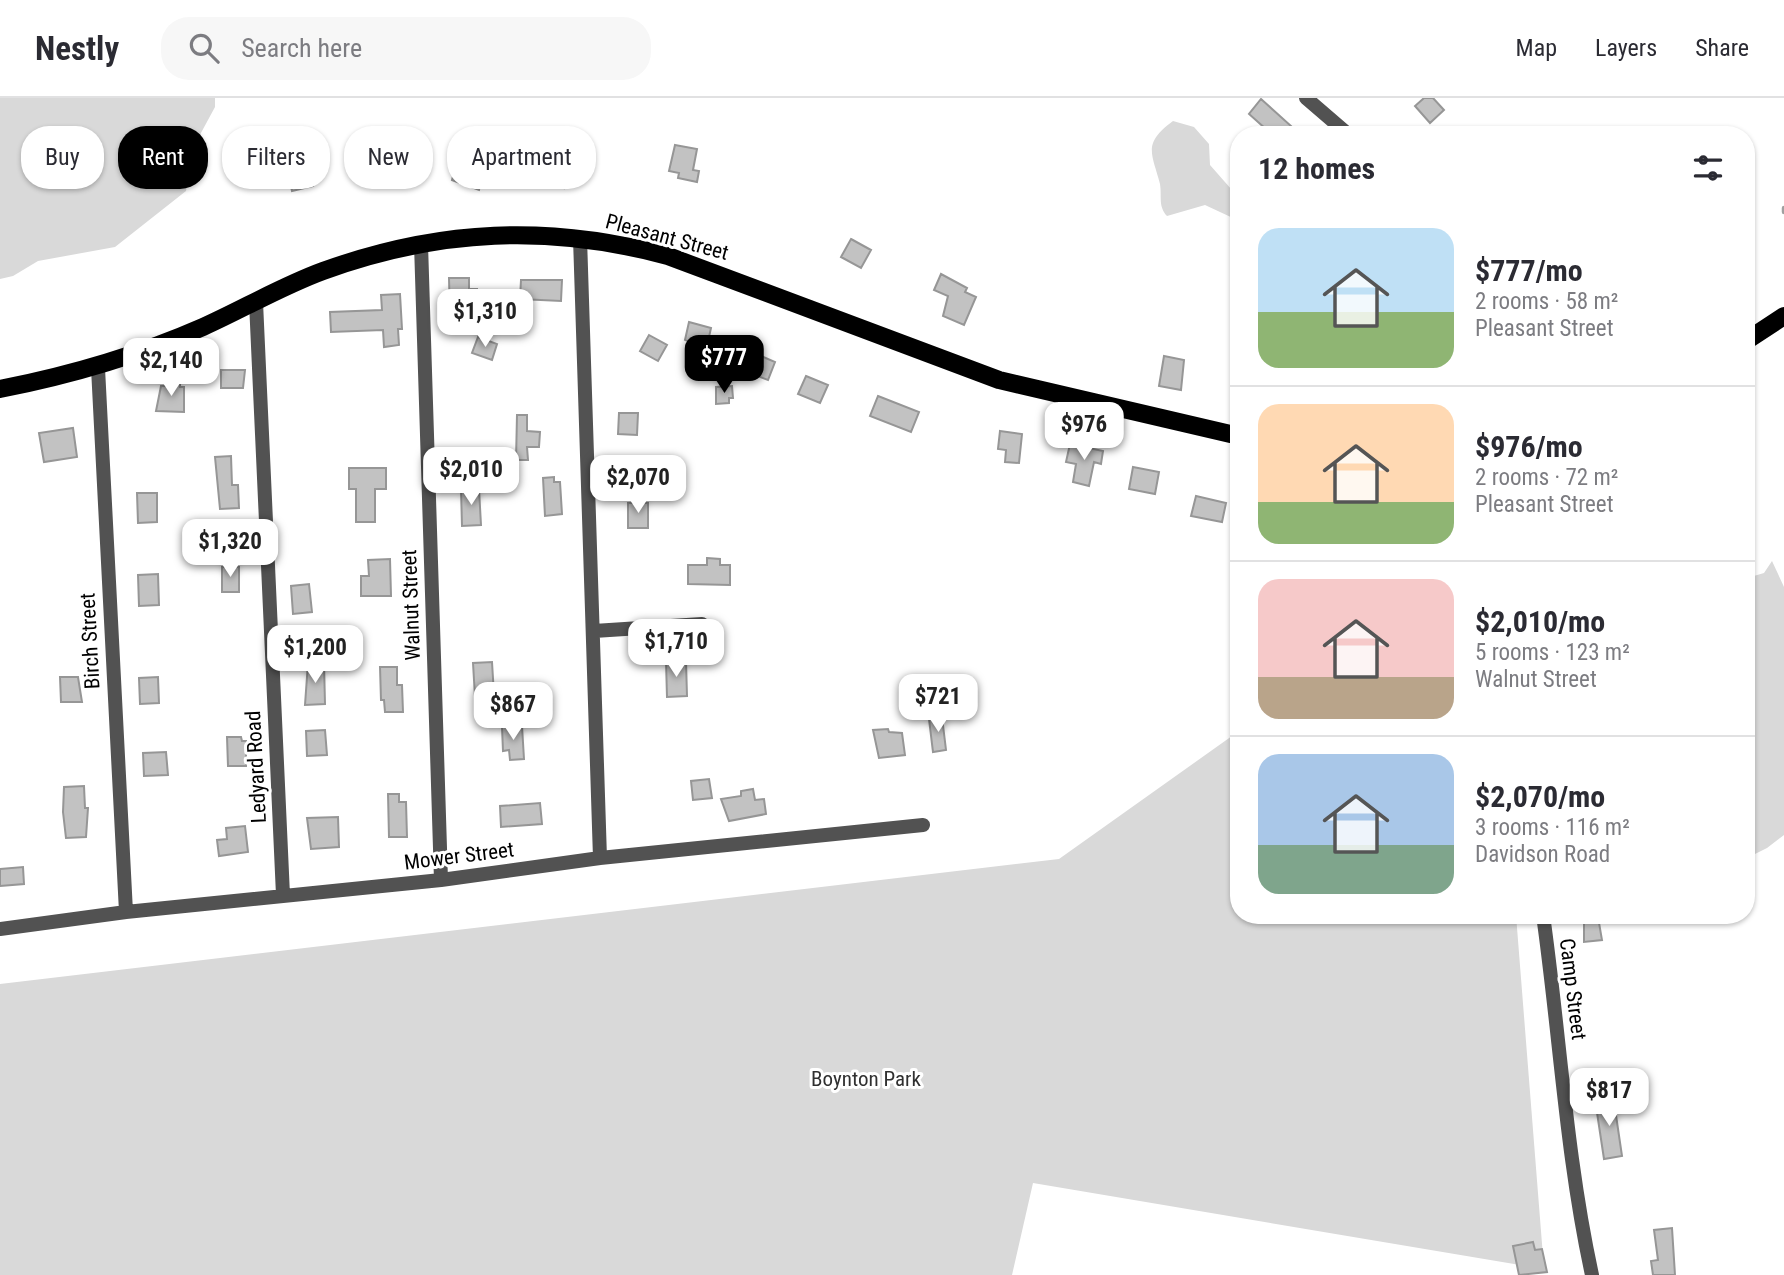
<!DOCTYPE html>
<html lang="en">
<head>
<meta charset="utf-8">
<style>
  body { margin:0; font-family:"Roboto Condensed",sans-serif; background:#f7f7f7; color:#2b2b33; height:100vh; display:flex; flex-direction:column; font-size:26px; white-space:nowrap }
  * { box-sizing:border-box; margin:0 }
  p { font-size:23px; color:#7c7c81 }
  .icon { flex:none; width:38px; height:38px; fill:none; stroke:currentColor; stroke-width:2; stroke-linecap:round; stroke-linejoin:round }
  .map { position:relative; flex:1; overflow:hidden }
  .details { position:absolute; left:1230px; top:28px; width:525px; height:798px; display:flex; flex-direction:column; background:#fff; border-radius:28px; box-shadow:0 2px 5px #0004 }
  .details>* { flex:none }
  .banner { position:absolute; left:21px; top:28px; width:665px; height:63px; display:flex; gap:14px }
  .price { position:absolute; translate:-50% -60px; padding:0 16px; border-radius:14px; background:#fff; color:#222; font-size:23px; line-height:46px; filter:drop-shadow(0 2px 4px #0008) }
  .price::after { content:''; position:absolute; left:50%; top:42px; width:21px; height:16px; margin-left:-10px; background:inherit; clip-path:polygon(0 0,100% 0,50% 100%) }
  .price.current { background:#000; color:#fff }
  ul { padding:0; list-style:none }
  li { display:flex; align-items:center; gap:21px; height:175px; padding:0 28px }
  li+li { border-top:2px solid #e1e1e2 }
  li span { display:grid; place-items:center; flex:none; width:196px; height:140px; border-radius:21px; color:#555 }
  li>.icon { margin-inline-start:auto }
  span .icon { width:84px; height:84px; fill:#fffc; stroke-width:1 }
  li b { font-size:30px }
  h2 { display:flex; justify-content:space-between; align-items:center; height:84px; padding:0 28px; font-size:30px }
  .tag { padding:0 24px; border-radius:28px; background:#fff; box-shadow:0 2px 5px #0004; font-size:24px; line-height:63px }
  .tag.current { background:#000; color:#fff }
  header { display:flex; align-items:center; gap:42px; box-sizing:border-box; height:98px; padding:0 35px; background:#fff; border-bottom:2px solid #e1e1e2 }
  header strong { font-size:33px }
  nav { display:flex; gap:38px; margin-inline-start:auto; font-size:24px }
  .search { width:490px; height:63px; background:#f7f7f7; display:flex; align-items:center; gap:18px; box-sizing:border-box; padding:0 24px; border-radius:28px; color:#7c7c81; font-size:26px }
  .map>svg:first-child { display:block }
</style>
</head>
<body>
<header>
<strong>Nestly</strong>
<div class="search"><svg class="icon" aria-label="search" viewBox="0 0 24 24"><circle cx="10" cy="10" r="6"/><path d="M15 15l6 6"/></svg>Search here</div>
<nav><a>Map</a><a>Layers</a><a>Share</a></nav>
</header>
<div class="map">
<svg width="1784" height="1177" viewBox="0 0 1784 1177">
  <rect width="100%" height="100%" fill="#fff"/>
  <path fill="#d9d9d9" d="M0,0H215V9L195,46L186,93L115,149L38,163L13,178L0,181Z
    M1173,23L1194,29L1209,46L1210,67L1239,100V126L1235,121L1205,107L1167,118C1158,108 1162,99 1160,86C1152,55 1142,46 1173,23Z
    M1772,463L1784,489V737L1767,750L1747,760V480L1764,475Z
    M1239,633V817H1516L1544,1171L1033,1085L1012,1177H0V886L1059,761Z"/>
  <g fill="none" stroke-linecap="round" stroke-linejoin="round">
    <path stroke="#a0a0a0" stroke-width="4.5" d="M1784,110V114"/>
  </g>
  <path fill="#c2c2c2" stroke="#969696" stroke-width="2" d="M1424,0H1433L1444,12L1430,25L1415,8Z
    M1261,1L1291,28L1283,37L1267,32L1249,16Z
    M675,47L697,51L693,72L699,73L697,84L678,80L679,75L669,73Z
    M560,59L578,61L574,83L565,81L564,90L543,87L548,61L559,63Z
    M308,66L313,88L292,93L287,70Z
    M456,66L483,73L479,92L452,82Z
    M851,141L871,152L861,170L841,159Z
    M941,176L967,190L965,194L976,199L964,227L943,218L948,198L934,192Z
    M449,180H469V191H477V203H469V221H450Z
    M521,182H562L561,203L520,201Z
    M400,196L402,231H398L399,247L384,249L383,232L331,234L330,214L382,212L381,197Z
    M689,224L711,230L709,239L721,242L718,255L685,242Z
    M649,237L667,247L658,263L640,253Z
    M478,239L497,246L492,262L472,255Z
    M754,255L775,264L768,282L747,274Z
    M1164,258L1184,262L1181,292L1159,288Z
    M221,272H245L243,290H221Z
    M806,278L828,287L820,305L798,296Z
    M168,284H180V289H184V314L156,313L161,288H168Z
    M732,288L733,300H729V305L716,306V289Z
    M878,298L919,314L911,334L870,318Z
    M619,315H638L637,337L618,336Z
    M517,317H527V333L540,334L539,349H527L528,362H516Z
    M73,330L77,359L44,364L39,335Z
    M1000,333L1022,336L1019,365L1005,364L1006,352L998,351Z
    M1070,346L1103,353L1101,366L1094,364L1089,388L1073,384L1076,366L1066,364Z
    M231,358L232,387H238L239,410L220,411L215,359Z
    M1133,369L1159,374L1155,396L1129,391Z
    M349,370H386V391H375V424H356V391H349Z
    M554,379V384H560L562,416L545,418L543,380Z
    M461,391H479L481,427L462,428Z
    M137,395H157V424L138,425Z
    M1196,398L1226,405L1222,424L1191,418Z
    M628,405H648V430H628Z
    M707,460L720,461V467H730V487L688,486V467H707Z
    M390,461L391,498H361V478H369L368,462Z
    M222,469H239V494H222Z
    M158,476L159,507L139,508L138,477Z
    M309,486L312,514L293,516L291,488Z
    M666,563H686L687,598L667,599Z
    M492,564L494,597L475,599L473,565Z
    M308,565H324L325,606L305,607Z
    M380,569H397V587H402L403,614H385L384,602H381Z
    M60,579H78L82,604H61Z
    M158,579L159,605L140,606L139,580Z
    M942,619L946,652L933,654L929,621Z
    M522,628L524,661L510,662L509,652L503,653L502,629Z
    M888,631L889,634L902,635L905,657L879,660L873,632Z
    M325,632L327,657L307,658L306,633Z
    M227,639H241L242,643H246V668H228Z
    M166,654L168,677L144,678L143,655Z
    M709,681L712,700L693,702L691,683Z
    M84,688L85,710H88L86,739L66,740L63,714L64,689Z
    M753,691L755,702L764,701L766,716L729,723L721,701L741,698V693Z
    M388,696H399V704H406L407,739H389Z
    M540,705L542,726L501,729L500,708Z
    M338,719L339,749L311,751L307,720Z
    M245,728L248,754L219,758L217,742L227,741L226,730Z
    M23,769L24,786L0,788V771Z
    M1598,819L1602,842L1584,844V820Z
    M1613,997L1622,1058L1604,1061L1596,1008H1600L1599,999Z
    M1672,1130L1675,1177H1653L1651,1163L1658,1162L1654,1132Z
    M1533,1144L1535,1152L1542,1151L1547,1174L1519,1177L1513,1148Z"/>
  <g fill="none" stroke-linecap="round" stroke-linejoin="round">
    <path stroke="#525252" stroke-width="14" d="M1306,0L1349,37
      M580,140L600,760
      M421,146L441,782
      M256,204L283,797
      M98,270L126,814
      M594,533L702,526
      M1543,817C1560,937 1566,1058 1592,1177
      M0,831L126,814L441,782L600,760L923,727"/>
    <path stroke="#000" stroke-width="18" d="M1746,243L1784,218
      M0,291C71,277 137,258 203,229C243,211 282,188 323,173C439,131 549,126 668,158L999,282L1239,338"/>
  </g>
  <g text-anchor="middle" dominant-baseline="central" stroke-width="6" stroke-linejoin="round" paint-order="stroke">
    <g font-size="21" fill="#000" stroke="#fff">
      <text transform="translate(667 139) rotate(15)">Pleasant Street</text>
      <text transform="translate(411 507) rotate(-92)">Walnut Street</text>
      <text transform="translate(90 543) rotate(-93)">Birch Street</text>
      <text transform="translate(256 669) rotate(-93)">Ledyard Road</text>
      <text transform="translate(459 758) rotate(-7)">Mower Street</text>
      <text transform="translate(1573 891) rotate(83)">Camp Street</text>
    </g>
    <g font-size="21" fill="#303030" stroke="#fff">
      <text x="866" y="981">Boynton Park</text>
    </g>
  </g>
</svg>
<b class="price" style="left:485px;top:251px">$1,310</b>
<b class="price current" style="left:724px;top:297px">$777</b>
<b class="price" style="left:171px;top:300px">$2,140</b>
<b class="price" style="left:1084px;top:364px">$976</b>
<b class="price" style="left:471px;top:409px">$2,010</b>
<b class="price" style="left:638px;top:417px">$2,070</b>
<b class="price" style="left:230px;top:481px">$1,320</b>
<b class="price" style="left:676px;top:581px">$1,710</b>
<b class="price" style="left:315px;top:587px">$1,200</b>
<b class="price" style="left:938px;top:636px">$721</b>
<b class="price" style="left:513px;top:644px">$867</b>
<b class="price" style="left:1609px;top:1030px">$817</b>
<div class="banner">
<a class="tag">Buy</a>
<a class="tag current">Rent</a>
<a class="tag">Filters</a>
<a class="tag">New</a>
<a class="tag">Apartment</a>
</div>
<section class="details">
<h2>12 homes<svg class="icon" aria-label="filters" viewBox="0 0 24 24"><path d="M4 7h16M4 17h16"/><circle cx="9" cy="7" r="2"/><circle cx="15" cy="17" r="2"/></svg></h2>
<ul>
<li><span style="background:linear-gradient(#bfe0f5 60%,#8fb573 0)"><svg class="icon" aria-label="home" viewBox="0 0 24 24"><path d="M3 11l9-7 9 7M6 9v11h12V9"/></svg></span><div><b>$777/mo</b><p>2 rooms · 58 m²</p><p>Pleasant Street</p></div></li>
<li><span style="background:linear-gradient(#ffd9b3 70%,#8fb573 0)"><svg class="icon" aria-label="home" viewBox="0 0 24 24"><path d="M3 11l9-7 9 7M6 9v11h12V9"/></svg></span><div><b>$976/mo</b><p>2 rooms · 72 m²</p><p>Pleasant Street</p></div></li>
<li><span style="background:linear-gradient(#f6c9c9 70%,#b9a48a 0)"><svg class="icon" aria-label="home" viewBox="0 0 24 24"><path d="M3 11l9-7 9 7M6 9v11h12V9"/></svg></span><div><b>$2,010/mo</b><p>5 rooms · 123 m²</p><p>Walnut Street</p></div></li>
<li><span style="background:linear-gradient(#a9c7e8 65%,#7fa58c 0)"><svg class="icon" aria-label="home" viewBox="0 0 24 24"><path d="M3 11l9-7 9 7M6 9v11h12V9"/></svg></span><div><b>$2,070/mo</b><p>3 rooms · 116 m²</p><p>Davidson Road</p></div></li>
</ul>
</section>
</div>
</body>
</html>
